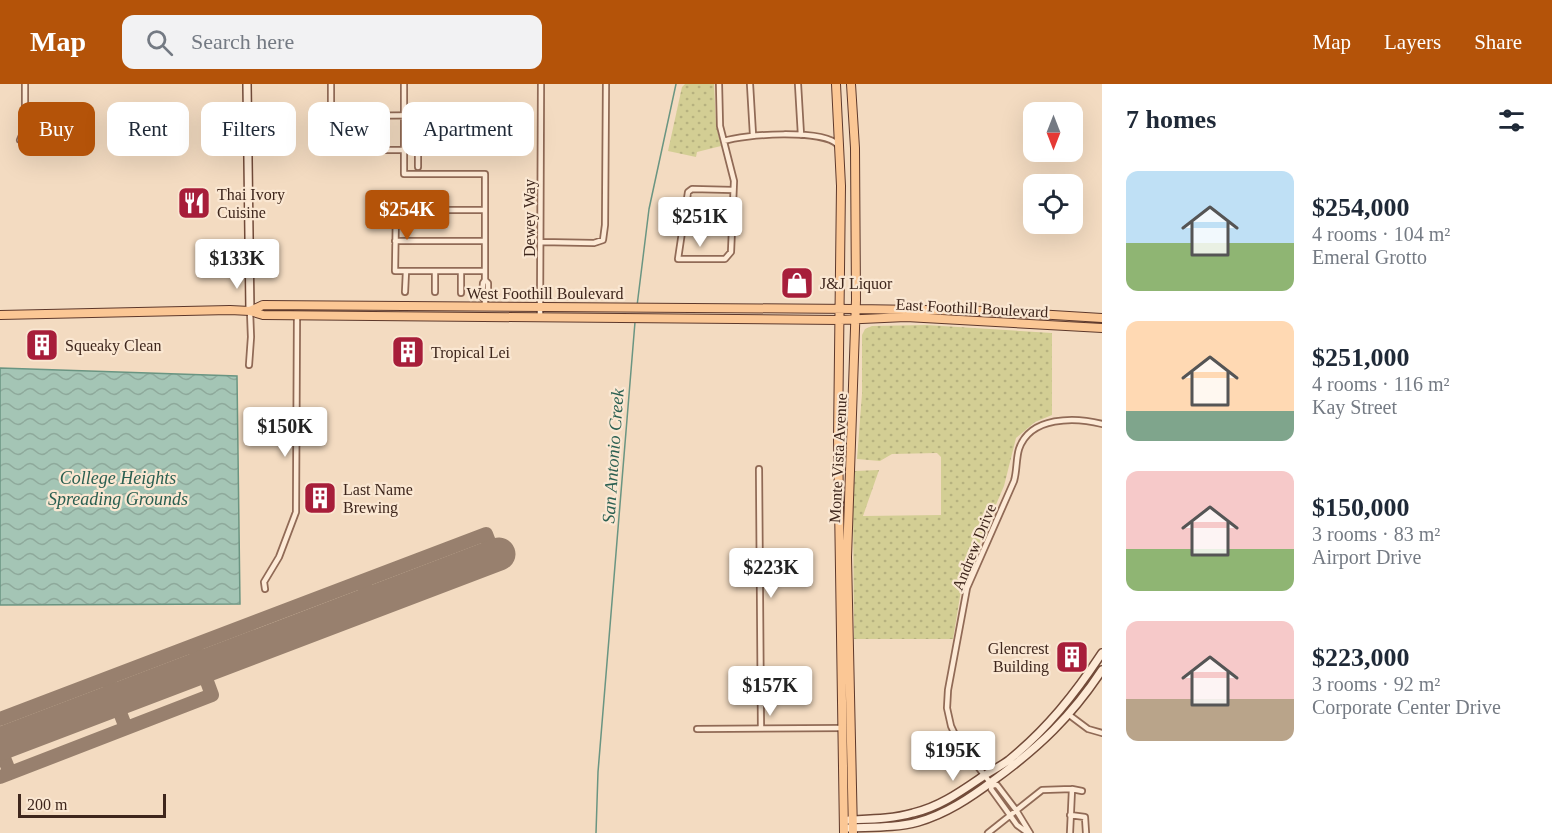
<!DOCTYPE html>
<html lang="en">
<head>
<meta charset="utf-8">
<style>
  body { margin:0; font-family:"Times New Roman",serif; background:#f2f2f3; color:#1f2937; height:100vh; display:flex; flex-direction:column; font-size:22px; white-space:nowrap }
  * { box-sizing:border-box; margin:0 }
  p { font-size:20px; color:#747a83 }
  .icon { flex:none; width:33px; height:33px; fill:none; stroke:currentColor; stroke-width:2; stroke-linecap:round; stroke-linejoin:round }
  .map { position:relative; flex:1; overflow:hidden }
  .side { display:flex; flex-direction:column; background:#fff; width:450px }
  .side>* { flex:none }
  .guide { position:absolute; left:18px; top:18px; width:570px; height:54px; display:flex; gap:12px }
  .needle { width:39px; rotate:180deg }
  .buttons { position:absolute; left:1023px; top:18px; display:grid; gap:12px }
  .buttons a { display:grid; place-items:center; width:60px; height:60px; border-radius:12px; background:#fff; box-shadow:0 6px 24px #0002; font-size:30px }
  .scale { position:absolute; left:18px; bottom:15px; width:148px; box-sizing:border-box; padding-left:6px; border:3px solid #3e261c; border-top:0; font-size:16px; line-height:21px; white-space:nowrap; color:#3e261c; -webkit-text-stroke:4px #fae7d2; paint-order:stroke }
  .price { position:absolute; translate:-50% -51px; padding:0 14px; border-radius:6px; background:#fff; color:#222; font-size:20px; line-height:39px; filter:drop-shadow(0 2px 3px #0008) }
  .price::after { content:''; position:absolute; left:50%; top:36px; width:18px; height:14px; margin-left:-9px; background:inherit; clip-path:polygon(0 0,100% 0,50% 100%) }
  .price.selected { background:#b45309; color:#fff }
  ul { padding:0; list-style:none }
  li { display:flex; align-items:center; gap:18px; height:150px; padding:0 24px }
  li span { display:grid; place-items:center; flex:none; width:168px; height:120px; border-radius:12px; color:#555 }
  li>.icon { margin-inline-start:auto }
  span .icon { width:72px; height:72px; fill:#fffc; stroke-width:1 }
  li b { font-size:26px }
  h2 { display:flex; justify-content:space-between; align-items:center; height:72px; padding:0 24px; font-size:26px }
  .tag { padding:0 21px; border-radius:12px; background:#fff; box-shadow:0 6px 24px #0002; font-size:21px; line-height:54px }
  .tag.selected { background:#b45309; color:#fff }
  header { display:flex; align-items:center; gap:36px; box-sizing:border-box; height:84px; padding:0 30px; background:#b45309; color:#fff }
  header strong { font-size:28px }
  nav { display:flex; gap:33px; margin-inline-start:auto; font-size:21px }
  .search { width:420px; height:54px; background:#f2f2f3; display:flex; align-items:center; gap:15px; box-sizing:border-box; padding:0 21px; border-radius:12px; color:#747a83; font-size:22px }
  main { display:flex; flex:1; min-height:0 }
  .map>svg:first-child { display:block }
</style>
</head>
<body>
<header>
<strong>Map</strong>
<div class="search"><svg class="icon" aria-label="search" viewBox="0 0 24 24"><circle cx="10" cy="10" r="6"/><path d="M15 15l6 6"/></svg>Search here</div>
<nav><a>Map</a><a>Layers</a><a>Share</a></nav>
</header>
<main>
<div class="map">
<svg width="1102" height="749" viewBox="0 0 1102 749">
  <defs>
    <pattern id="grass-dots" width="8" height="8" patternUnits="userSpaceOnUse" patternTransform="scale(1.5)"><rect width="8" height="8" fill="#d3ce94"/><path d="M2 2h.1M6 6h.1" fill="none" stroke="#b6b17f" stroke-width="1.8" stroke-linecap="round"/></pattern>
    <pattern id="water-waves" width="16" height="10" patternUnits="userSpaceOnUse" patternTransform="scale(1.5)"><rect width="16" height="10" fill="#a4c5b5"/><path d="M0 5q4-4 8 0t8 0" fill="none" stroke="#8ea99b"/></pattern>
  </defs>
  <rect width="100%" height="100%" fill="#f3dbc1"/>
  <path fill="url(#grass-dots)" d="M685,0H714L716,41L721,62L697,68L696,73L668,67L682,3Z
    M926,241L1052,249V331L1035,338L1016,354L1004,402L962,500L953,555H854L853,415L855,387L879,386L863,432L941,431V373L937,369L892,370L880,377L857,375L862,310V251L865,245L872,242Z"/>
  <path fill="url(#water-waves)" stroke="#6a9582" stroke-width="1.5" d="M0,284L237,292L240,520L0,521Z"/>
  <g fill="none" stroke-linecap="round" stroke-linejoin="round">
    <path stroke="#6a9582" stroke-width="1.5" d="M637,222L649,125L676,0
      M596,749L598,688L635,238"/>
    <path stroke="#98806e" stroke-width="14" d="M363,497L371,519
      M107,595L126,644
      M0,635L486,450L494,471
      M0,664L10,689
      M0,693L212,611L194,562"/>
    <path stroke="#98806e" stroke-width="33" d="M0,660L499,470"/>
    <defs>
      <path id="street" d="M404,0V90H485V196L483,199L482,213L485,216V222
        M719,0L720,42L734,97L731,168L725,175H678L688,108L692,105L733,106
        M750,0L753,51
        M798,0L801,51
        M331,32L454,31V66H331V0
        M20,56L25,44V0
        M724,57C744,50 824,45 838,61
        M418,83V66
        M485,126H396L395,187H485
        M395,157H485
        M541,158L594,159L603,156L605,141L606,0
        M461,187V209
        M405,208L406,187
        M435,208V187
        M485,216L488,213V199L485,196
        M540,233L541,0
        M249,281L251,253L250,227
        M759,385L761,644
        M265,505L264,498L279,473L296,428L297,231
        M1068,630L1088,645L1102,649
        M697,645L843,644
        M992,701L991,705L1017,741L1028,749
        M1070,731L1085,733L1086,749
        M988,749L1042,706L1072,705L1082,707
        M1030,749L1016,726L997,701H992L958,657L951,642L947,624L948,606L967,504L1014,397C1017,387 1016,375 1019,365C1030,332 1075,333 1102,340
        M1070,749L1072,705"/>
      <path id="secondary" d="M247,0L250,227
        M849,736C871,735 892,735 913,729C939,723 960,708 982,693C991,687 1001,682 1009,676C1047,645 1075,610 1102,569
        M849,744C872,743 896,744 918,738C946,730 970,714 994,696C1038,664 1072,632 1102,586"/>
      <path id="primary" d="M836,0L841,102L838,354L844,749
        M851,0L855,64L856,216L847,473L853,749
        M250,227L263,221L855,225L989,227L1102,234
        M0,231L230,226L250,227L263,231L840,236L906,233L1102,244"/>
    </defs>
    <use href="#street" stroke="#906a56" stroke-width="8"/>
    <use href="#secondary" stroke="#724b39" stroke-width="10"/>
    <use href="#primary" stroke="#5d382b" stroke-width="10"/>
    <use href="#street" stroke="#fdead6" stroke-width="4.5"/>
    <use href="#secondary" stroke="#fdead6" stroke-width="7"/>
    <use href="#primary" stroke="#fbc795" stroke-width="8"/>
  </g>
  <defs>
    <symbol id="restaurant-square" viewBox="-11 -11 22 22"><rect x="-9" y="-9" width="18" height="18" rx="4" fill="#a71e3a" stroke="#fae7d2"/><path d="M-5-6h1v4h1v-4h1v4h1v-4h1v5L-1.5 .5V6h-2V.5L-5-1ZM5-6V6H3V1.5H1.5Q1.5-4 5-6Z" fill="#fff"/></symbol>
    <symbol id="shop-square" viewBox="-11 -11 22 22"><rect x="-9" y="-9" width="18" height="18" rx="4" fill="#a71e3a" stroke="#fae7d2"/><path d="M-5-2.5h2.3a2.7 3.5 0 0 1 5.4 0H5L5.5 6h-11ZM-1.5-2.5h3a1.5 2.3 0 0 0-3 0Z" fill="#fff"/></symbol>
    <symbol id="building-square" viewBox="-11 -11 22 22"><rect x="-9" y="-9" width="18" height="18" rx="4" fill="#a71e3a" stroke="#fae7d2"/><path d="M-4-6H4V6H1V3H-1V6H-4ZM-2.5-4.3h1.7v1.8h-1.7ZM.8-4.3h1.7v1.8H.8ZM-2.5-1h1.7V.8h-1.7ZM.8-1h1.7V.8H.8Z" fill="#fff"/></symbol>
  </defs>
  <g fill-rule="evenodd">
    <use href="#restaurant-square" x="175" y="100" width="38" height="38"/>
    <use href="#shop-square" x="778" y="180" width="38" height="38"/>
    <use href="#building-square" x="23" y="242" width="38" height="38"/>
    <use href="#building-square" x="389" y="249" width="38" height="38"/>
    <use href="#building-square" x="301" y="395" width="38" height="38"/>
    <use href="#building-square" x="1053" y="554" width="38" height="38"/>
  </g>
  <g text-anchor="middle" dominant-baseline="central" stroke-width="4.5" stroke-linejoin="round" paint-order="stroke">
    <g font-size="16" fill="#3e261c" stroke="#fae7d2" text-anchor="start">
      <text x="217" y="110">Thai Ivory<tspan x="217" dy="18">Cuisine</tspan></text>
      <text x="820" y="199">J&amp;J Liquor</text>
      <text x="65" y="261">Squeaky Clean</text>
      <text x="431" y="268">Tropical Lei</text>
      <text x="343" y="405">Last Name<tspan x="343" dy="18">Brewing</tspan></text>
      <text x="1049" y="564" text-anchor="end">Glencrest<tspan x="1049" dy="18">Building</tspan></text>
    </g>
    <g font-size="16" fill="#3e261c" stroke="#fae7d2">
      <text transform="translate(529 134) rotate(-90)">Dewey Way</text>
      <text x="545" y="209">West Foothill Boulevard</text>
      <text transform="translate(972 224) rotate(3)">East Foothill Boulevard</text>
      <text transform="translate(838 374) rotate(-87)">Monte Vista Avenue</text>
      <text transform="translate(974 463) rotate(-68)">Andrew Drive</text>
    </g>
    <g font-size="18" font-style="italic" fill="#2a5f51" stroke="#fae7d2">
      <text transform="translate(613 372) rotate(-86)">San Antonio Creek</text>
      <text x="118" y="394">College Heights<tspan x="118" dy="21">Spreading Grounds</tspan></text>
    </g>
  </g>
</svg>
<div class="buttons">
<a><svg class="needle" viewBox="-14 -14 28 28"><path d="M0-13l5 13h-10z" fill="#e53935"/><path d="M0 13l5-13h-10z" fill="#747a83"/></svg></a>
<a><svg class="icon" aria-label="locate" viewBox="0 0 24 24"><circle cx="12" cy="12" r="6"/><path d="M12 2v4M12 18v4M2 12h4M18 12h4"/></svg></a>
</div>
<div class="scale">200 m</div>
<b class="price selected" style="left:407px;top:157px">$254K</b>
<b class="price" style="left:700px;top:164px">$251K</b>
<b class="price" style="left:237px;top:206px">$133K</b>
<b class="price" style="left:285px;top:374px">$150K</b>
<b class="price" style="left:771px;top:515px">$223K</b>
<b class="price" style="left:770px;top:633px">$157K</b>
<b class="price" style="left:953px;top:698px">$195K</b>
<div class="guide">
<a class="tag selected">Buy</a>
<a class="tag">Rent</a>
<a class="tag">Filters</a>
<a class="tag">New</a>
<a class="tag">Apartment</a>
</div>
</div>
<section class="side">
<h2>7 homes<svg class="icon" aria-label="filters" viewBox="0 0 24 24"><path d="M4 7h16M4 17h16"/><circle cx="9" cy="7" r="2"/><circle cx="15" cy="17" r="2"/></svg></h2>
<ul>
<li><span style="background:linear-gradient(#bfe0f5 60%,#8fb573 0)"><svg class="icon" aria-label="home" viewBox="0 0 24 24"><path d="M3 11l9-7 9 7M6 9v11h12V9"/></svg></span><div><b>$254,000</b><p>4 rooms · 104 m²</p><p>Emeral Grotto</p></div></li>
<li><span style="background:linear-gradient(#ffd9b3 75%,#7fa58c 0)"><svg class="icon" aria-label="home" viewBox="0 0 24 24"><path d="M3 11l9-7 9 7M6 9v11h12V9"/></svg></span><div><b>$251,000</b><p>4 rooms · 116 m²</p><p>Kay Street</p></div></li>
<li><span style="background:linear-gradient(#f6c9c9 65%,#8fb573 0)"><svg class="icon" aria-label="home" viewBox="0 0 24 24"><path d="M3 11l9-7 9 7M6 9v11h12V9"/></svg></span><div><b>$150,000</b><p>3 rooms · 83 m²</p><p>Airport Drive</p></div></li>
<li><span style="background:linear-gradient(#f6c9c9 65%,#b9a48a 0)"><svg class="icon" aria-label="home" viewBox="0 0 24 24"><path d="M3 11l9-7 9 7M6 9v11h12V9"/></svg></span><div><b>$223,000</b><p>3 rooms · 92 m²</p><p>Corporate Center Drive</p></div></li>
</ul>
</section>
</main>
</body>
</html>
